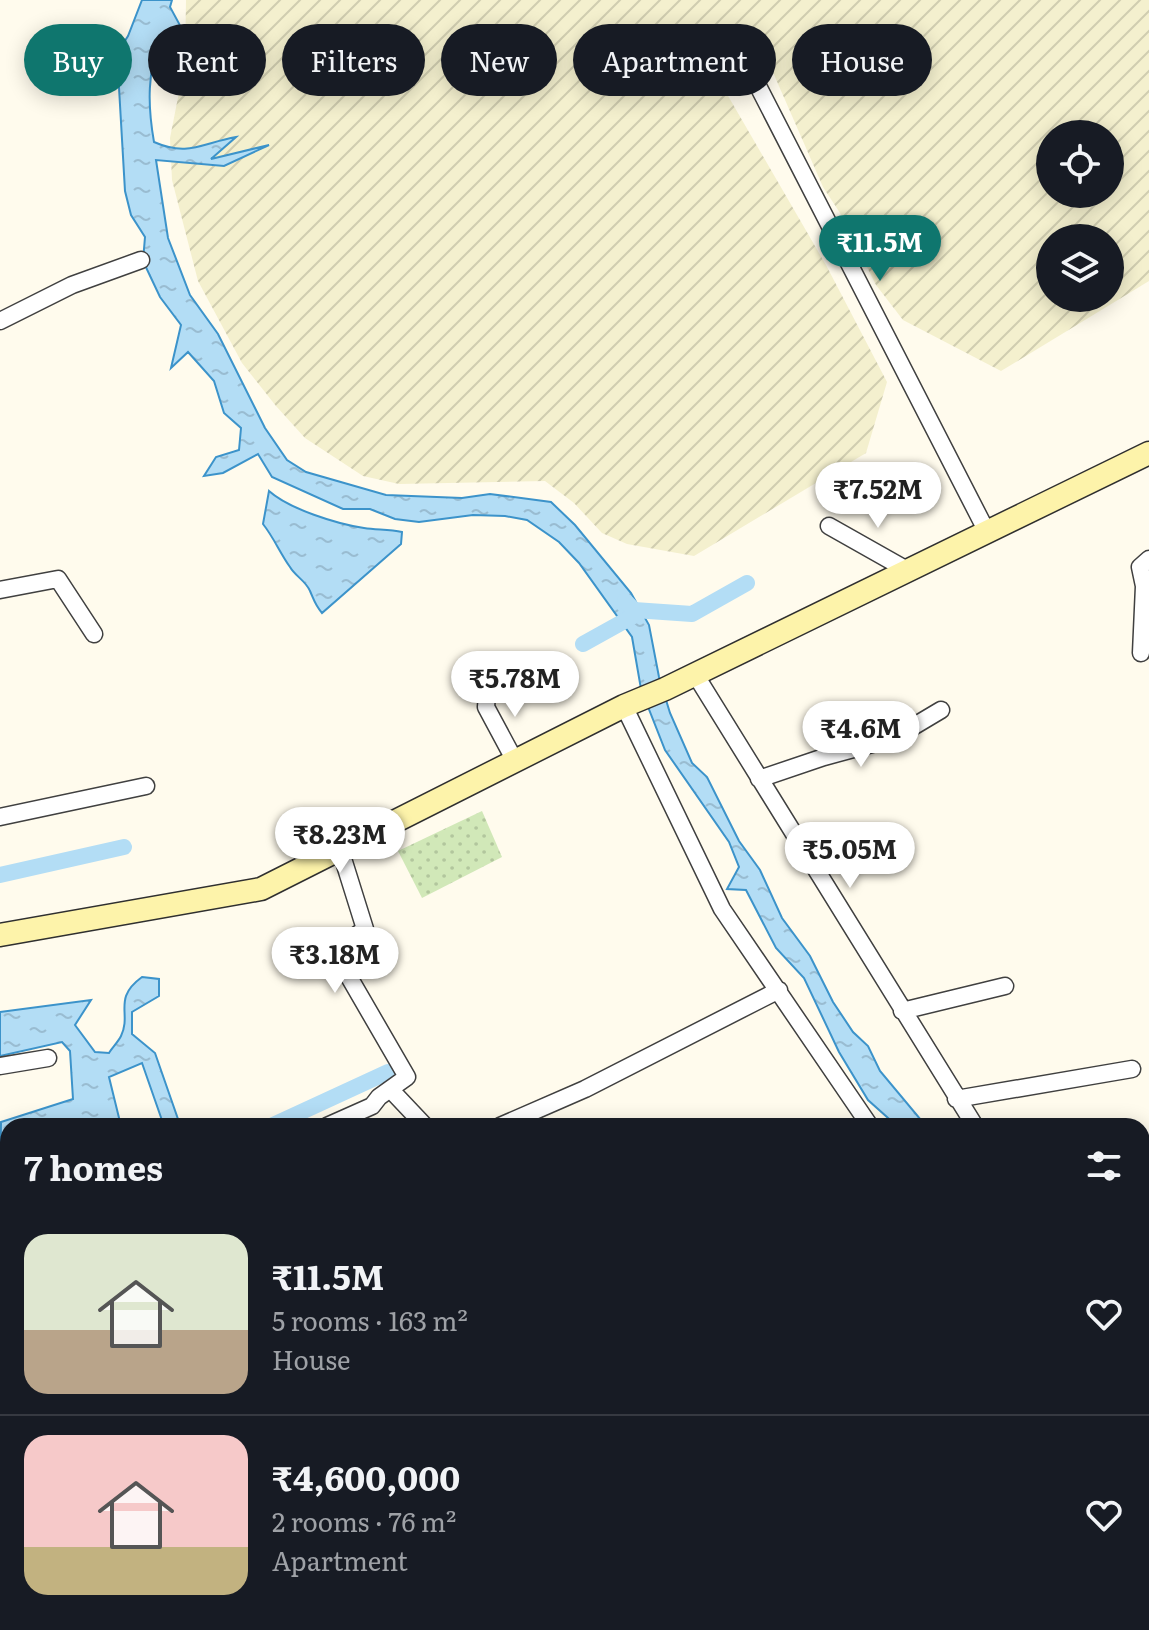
<!DOCTYPE html>
<html lang="en">
<head>
<meta charset="utf-8">
<style>
  body { margin:0; font-family:Literata,serif; background:#20242c; color:#f1f3f6; height:100vh; display:flex; flex-direction:column; font-size:30px; white-space:nowrap }
  * { box-sizing:border-box; margin:0 }
  p { font-size:26px; color:#9ea1a6 }
  .icon { flex:none; width:44px; height:44px; fill:none; stroke:currentColor; stroke-width:2; stroke-linecap:round; stroke-linejoin:round }
  .map { position:relative; flex:1; overflow:hidden }
  .drawer { position:absolute; left:0px; top:1118px; width:1150px; height:512px; display:flex; flex-direction:column; background:#171b24; border-radius:24px 24px 0 0; box-shadow:0 4px 20px #0003 }
  .drawer>* { flex:none }
  .guide { position:absolute; left:24px; top:24px; width:1102px; height:72px; display:flex; gap:16px }
  .controls { position:absolute; left:1036px; top:120px; display:grid; gap:16px }
  .controls a { display:grid; place-items:center; width:88px; height:88px; border-radius:50%; background:#171b24; box-shadow:0 4px 20px #0003; font-size:40px }
  .price { position:absolute; translate:-50% -68px; padding:0 18px; border-radius:28px; background:#fff; color:#222; font-size:26px; line-height:52px; filter:drop-shadow(0 2px 4px #0008) }
  .price::after { content:''; position:absolute; left:50%; top:48px; width:24px; height:18px; margin-left:-12px; background:inherit; clip-path:polygon(0 0,100% 0,50% 100%) }
  .price.on { background:#0f766e; color:#fff }
  ul { padding:0; list-style:none }
  li { display:flex; align-items:center; gap:24px; height:200px; padding:0 24px }
  li+li { border-top:2px solid #363941 }
  li span { display:grid; place-items:center; flex:none; width:224px; height:160px; border-radius:24px; color:#555 }
  li>.icon { margin-inline-start:auto }
  span .icon { width:96px; height:96px; fill:#fffc; stroke-width:1 }
  li b { font-size:34px }
  h2 { display:flex; justify-content:space-between; align-items:center; height:96px; padding:0 24px; font-size:34px }
  .pill { padding:0 28px; border-radius:36px; background:#171b24; box-shadow:0 4px 20px #0003; font-size:28px; line-height:72px }
  .pill.on { background:#0f766e; color:#fff }
  .map>svg:first-child { display:block }
</style>
</head>
<body>
<div class="map">
<svg width="1149" height="1630" viewBox="0 0 1149 1630">
  <defs>
    <pattern id="farmland-furrows" width="10" height="10" patternUnits="userSpaceOnUse" patternTransform="scale(2)"><rect width="10" height="10" fill="#f4f0ce"/><path d="M-1 1l2-2M0 10L10 0M9 11l2-2" fill="none" stroke="#d0cdb0"/></pattern>
    <pattern id="park-dots" width="8" height="8" patternUnits="userSpaceOnUse" patternTransform="scale(2)"><rect width="8" height="8" fill="#d1e8b8"/><path d="M2 2h.1M6 6h.1" fill="none" stroke="#b2c69d" stroke-width="1.8" stroke-linecap="round"/></pattern>
    <pattern id="water-ripples" width="26" height="14" patternUnits="userSpaceOnUse" patternTransform="scale(2)"><rect width="26" height="14" fill="#b3ddf5"/><path d="M2 4q2-2 4 0t4 0M15 11q2-2 4 0t4 0" fill="none" stroke="#99bcd1"/></pattern>
  </defs>
  <rect width="100%" height="100%" fill="#fffbed"/>
  <path fill="url(#farmland-furrows)" fill-rule="evenodd" d="M186,0H1149V281L1001,371L903,320L876,285L840,213L823,187L772,70L745,25L698,44L826,265L887,382L866,453L694,556L627,544L602,533L574,503L545,481L399,484L363,476L305,438L276,406L242,363L198,281L172,180L170,138L185,62ZM1050,134H1110V194H1050ZM1050,238H1110V298H1050Z"/>
  <path fill="url(#park-dots)" d="M482,811L502,857L422,898L398,851Z"/>
  <path fill="url(#water-ripples)" stroke="#3c93ca" stroke-width="2" d="M142,0H172L170,7L182,29L160,35C148,74 147,102 154,142C188,157 202,143 236,137L211,159L269,145L224,166L156,160L168,238L190,295L218,334L265,428L287,460L306,472L386,495L462,498L490,494L551,502L575,525L631,593L649,625L659,677L670,713L692,763L707,777L739,841L760,870L782,918L810,956L833,1002L853,1032L868,1046L880,1071L926,1126H897L868,1100L839,1052L804,978L776,948L746,890L727,889L739,867L729,842L665,750L641,689L632,637L579,563L559,542L527,520L505,516L473,515L419,522L395,519L370,509H343L272,477L258,454L223,473L204,476L216,457L239,450L241,428L224,413L214,381L188,352L171,368L181,325L160,297L143,261L145,237L131,215L125,191L117,53L128,36Z
    M269,491C289,509 337,524 364,528C377,530 389,529 402,532L401,544L322,613C315,605 314,600 310,591C306,581 295,576 290,567C280,553 274,538 263,524Z
    M142,977L159,979V996L132,1012V1034L155,1053L179,1122L174,1126H164L142,1063L109,1077L121,1126H8L7,1213L0,1188L1,1122L73,1099L70,1051L62,1042L0,1056V1012L91,1000L75,1025L95,1052L109,1053C112,1048 118,1042 121,1036C132,1013 112,999 142,977Z
    M1142,1352L1149,1358V1400L1142,1402Z
    M1142,1454L1149,1459V1621L1126,1630H1085L1080,1622H1142Z
    M109,1622H211L177,1630H106Z
    M329,1622H757L759,1630H293Z
    M920,1622H1067L1051,1630H924Z"/>
  <g fill="none" stroke-linecap="round" stroke-linejoin="round">
    <path stroke="#b3ddf5" stroke-width="16" d="M625,601L634,610L692,614L747,583
      M583,644L637,614
      M0,875L124,847
      M271,1126L388,1072
      M0,1251L8,1248
      M0,1295L8,1324
      M84,1622L86,1630"/>
    <defs>
      <path id="street" d="M740,51L987,532
        M0,321L72,285L141,260
        M829,526L907,570
        M0,590L58,579L94,634
        M1141,653L1144,586L1140,567L1149,559
        M695,674L975,1126
        M488,682L486,707L515,761
        M624,706L722,909L870,1126
        M759,779L824,757L894,738L941,710
        M0,817L146,786
        M902,1011L1005,986
        M0,1066L48,1058
        M390,1089L425,1126
        M956,1099L1132,1069
        M327,1126L372,1106L379,1097L407,1077L334,951L365,929L340,849
        M500,1126L585,1089L779,990
        M1142,1175H1143
        M0,1292L8,1289
        M1142,1304L1149,1312
        M0,1325L8,1353
        M0,1429L8,1427
        M1142,1436L1149,1444
        M830,1622L836,1630
        M902,1622L903,1630
        M56,1630L63,1622"/>
      <path id="secondary" d="M0,935L261,889L624,706L665,689L1149,453"/>
    </defs>
    <use href="#street" stroke="#404040" stroke-width="19"/>
    <use href="#secondary" stroke="#2f2f2f" stroke-width="25"/>
    <use href="#street" stroke="#fff" stroke-width="16"/>
    <use href="#secondary" stroke="#fdf3aa" stroke-width="22"/>
  </g>
</svg>
<div class="controls">
<a><svg class="icon" aria-label="locate" viewBox="0 0 24 24"><circle cx="12" cy="12" r="6"/><path d="M12 2v4M12 18v4M2 12h4M18 12h4"/></svg></a>
<a><svg class="icon" aria-label="layers" viewBox="0 0 24 24"><path d="M12 4l9 5-9 5-9-5zM3 14l9 5 9-5"/></svg></a>
</div>
<b class="price on" style="left:880px;top:283px">₹11.5M</b>
<b class="price" style="left:878px;top:530px">₹7.52M</b>
<b class="price" style="left:515px;top:719px">₹5.78M</b>
<b class="price" style="left:861px;top:769px">₹4.6M</b>
<b class="price" style="left:340px;top:875px">₹8.23M</b>
<b class="price" style="left:850px;top:890px">₹5.05M</b>
<b class="price" style="left:335px;top:995px">₹3.18M</b>
<div class="guide">
<a class="pill on">Buy</a>
<a class="pill">Rent</a>
<a class="pill">Filters</a>
<a class="pill">New</a>
<a class="pill">Apartment</a>
<a class="pill">House</a>
</div>
<section class="drawer">
<h2>7 homes<svg class="icon" aria-label="filters" viewBox="0 0 24 24"><path d="M4 7h16M4 17h16"/><circle cx="9" cy="7" r="2"/><circle cx="15" cy="17" r="2"/></svg></h2>
<ul>
<li><span style="background:linear-gradient(#dfe7d0 60%,#b9a48a 0)"><svg class="icon" aria-label="home" viewBox="0 0 24 24"><path d="M3 11l9-7 9 7M6 9v11h12V9"/></svg></span><div><b>₹11.5M</b><p>5 rooms · 163 m²</p><p>House</p></div><svg class="icon" aria-label="heart" viewBox="0 0 24 24"><path d="M12 20l-8-8c-3-5 5-10 8-4 3-6 11-1 8 4z"/></svg></li>
<li><span style="background:linear-gradient(#f6c9c9 70%,#c2b280 0)"><svg class="icon" aria-label="home" viewBox="0 0 24 24"><path d="M3 11l9-7 9 7M6 9v11h12V9"/></svg></span><div><b>₹4,600,000</b><p>2 rooms · 76 m²</p><p>Apartment</p></div><svg class="icon" aria-label="heart" viewBox="0 0 24 24"><path d="M12 20l-8-8c-3-5 5-10 8-4 3-6 11-1 8 4z"/></svg></li>
</ul>
</section>
</div>
</body>
</html>
